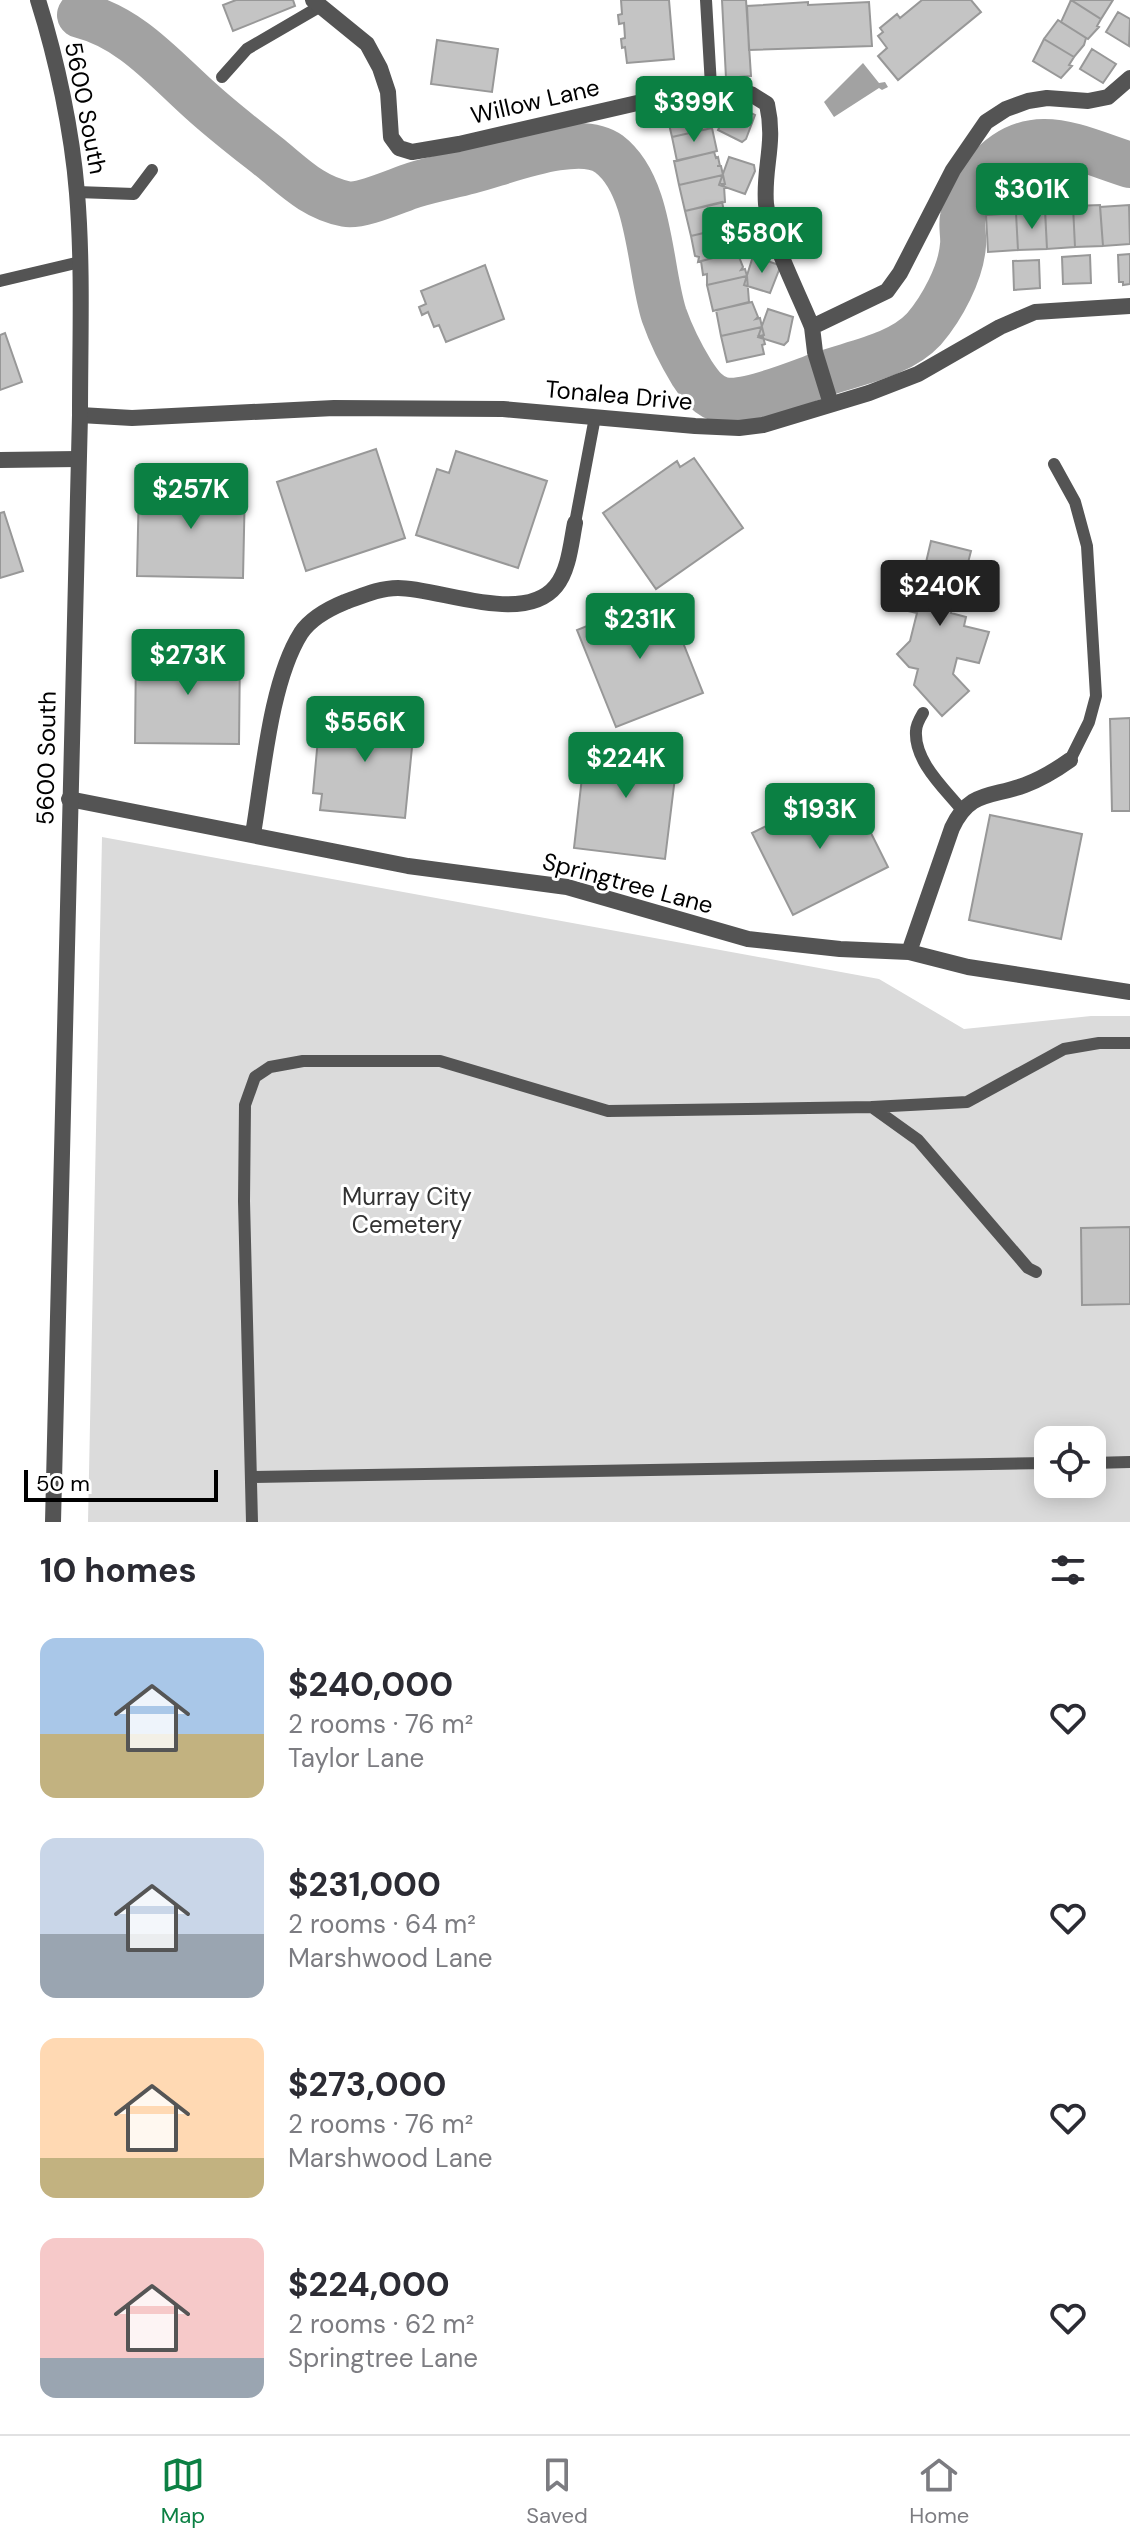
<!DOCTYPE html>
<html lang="en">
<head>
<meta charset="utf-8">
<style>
  body { margin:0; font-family:"DM Sans",sans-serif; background:#f2f2f3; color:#2b2b33; height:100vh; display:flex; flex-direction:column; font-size:30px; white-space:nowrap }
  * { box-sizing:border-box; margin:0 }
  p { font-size:26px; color:#7c7c81 }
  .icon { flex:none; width:44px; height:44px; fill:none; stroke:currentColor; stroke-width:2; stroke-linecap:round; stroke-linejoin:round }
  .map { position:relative; height:1522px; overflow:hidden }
  .side { display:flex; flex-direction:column; background:#fff; flex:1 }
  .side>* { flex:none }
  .controls { position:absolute; left:1034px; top:1426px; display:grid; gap:16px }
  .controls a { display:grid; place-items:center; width:72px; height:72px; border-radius:16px; background:#fff; box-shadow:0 4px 20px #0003; font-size:40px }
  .scale { position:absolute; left:24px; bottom:20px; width:194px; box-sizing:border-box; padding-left:8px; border:4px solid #000; border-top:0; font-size:22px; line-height:28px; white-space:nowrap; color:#000; -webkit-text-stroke:6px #fff; paint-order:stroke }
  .price { position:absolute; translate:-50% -68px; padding:0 18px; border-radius:8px; background:#0b8043; color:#fff; font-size:26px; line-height:52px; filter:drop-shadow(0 2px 4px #0008) }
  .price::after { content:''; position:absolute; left:50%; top:48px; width:24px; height:18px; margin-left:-12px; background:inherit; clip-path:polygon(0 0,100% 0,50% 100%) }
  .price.current { background:#222; color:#fff }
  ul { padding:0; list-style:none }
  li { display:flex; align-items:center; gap:24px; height:200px; padding:0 40px }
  li span { display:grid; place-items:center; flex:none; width:224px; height:160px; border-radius:16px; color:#555 }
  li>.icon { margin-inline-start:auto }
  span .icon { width:96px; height:96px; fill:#fffc; stroke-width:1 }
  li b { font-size:34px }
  h2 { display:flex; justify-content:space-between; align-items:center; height:96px; padding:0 40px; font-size:34px }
  .tab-bar { display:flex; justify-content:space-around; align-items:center; height:112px; border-top:2px solid #e1e1e2; background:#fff; font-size:22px; color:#7c7c81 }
  .tab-bar a { display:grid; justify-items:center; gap:4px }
  .tab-bar .current { color:#0b8043 }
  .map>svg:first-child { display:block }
</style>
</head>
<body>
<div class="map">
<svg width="1130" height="1522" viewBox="0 0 1130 1522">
  <rect width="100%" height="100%" fill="#fff"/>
  <path fill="#dbdbdb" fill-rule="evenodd" d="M102,837L879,979L964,1029L1091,1016H1130V1522H88ZM1048,1440H1092V1484H1048Z"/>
  <path fill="#a2a2a2" d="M863,63L879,83L885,82L888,87L882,90L879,88L834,117L824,102Z"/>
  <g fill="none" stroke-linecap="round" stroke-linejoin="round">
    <path stroke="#a2a2a2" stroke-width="46" d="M80,15C131,28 163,67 201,101C224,122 249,141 273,160C296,179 315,198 346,204C361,207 398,190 414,185C433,179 451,176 470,171C503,163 578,131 609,154C651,186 649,268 664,315C671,335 681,355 692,373C700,385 708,397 723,400C746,405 797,383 820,375C853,363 899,356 924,329C942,308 961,273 963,245C964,236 961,226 963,217C966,200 976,185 986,172C1030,120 1076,148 1130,165"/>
  </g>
  <path fill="#c4c4c4" stroke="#989898" stroke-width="2" d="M236,0H293L295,6L233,31L223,5Z
    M621,0H669L674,59L627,63L625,47L622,48L621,39L625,38L624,23L619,24L618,15L622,14Z
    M722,0H746L751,76L726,78Z
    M922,0H971L981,12L898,80L878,56L887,48L878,36L883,32L880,28L897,14L900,18Z
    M1071,0L1101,19L1097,26L1099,27L1088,39L1061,22Z
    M1071,0H1113L1101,19Z
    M808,2V5L869,2L872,46L749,50L747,6Z
    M1118,12L1130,19L1129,46L1106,32Z
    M1058,20L1086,38L1084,45L1074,57L1044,39Z
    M1044,39L1074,57L1069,65L1072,66L1061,78L1033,61Z
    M437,40L498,49L492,92L431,84Z
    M1092,49L1116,64L1103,83L1080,69Z
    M703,98L712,128L672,137L665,107Z
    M731,103L755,115L746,139L742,142L718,130Z
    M712,128L717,151L677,161L672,137Z
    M714,152L716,158L718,157L720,166H717H721L723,175L679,185L674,161Z
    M729,157L754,165L755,171L745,194L719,185Z
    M723,175L725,184H722L724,186L725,202L685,211L679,185Z
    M722,202L726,220L731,219L733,226L691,236L685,211Z
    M1100,205L1103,246L1075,247L1073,206Z
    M1129,205L1130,244L1103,246L1100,207Z
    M1073,206L1075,247L1047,249L1045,208Z
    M738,211L764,219L758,244L754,248L729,239Z
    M1045,211L1047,249L1018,250L1016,213Z
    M1016,213L1018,250L988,252L986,215Z
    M733,226L734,234L731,235L734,237V252L698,262L699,257L695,256L691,236Z
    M737,252L743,267L741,270L745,269L747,276L707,285V274L703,275L701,261Z
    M1130,254V284L1123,285V282H1119L1118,255Z
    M1090,255L1091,283L1063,284L1062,257Z
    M753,256L779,265V270L770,293L744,285Z
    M1039,260L1040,288L1014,290L1013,261Z
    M485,265L504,319L446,342L439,325L434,327L428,312L422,315L419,307L426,304L421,291Z
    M747,276L749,302L713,311L707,285Z
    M752,302L758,317L756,319L760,318L762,327L721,336L716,310Z
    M768,309L793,317L788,341L784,345L758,337Z
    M762,327L764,335L760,336L763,337L765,344L762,345L764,354L727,362L721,336Z
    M5,333L22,382L0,390V335Z
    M376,449L405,538L306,571L277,482Z
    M456,451L547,481L518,568L416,535L437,469L449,473Z
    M694,458L743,528L656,589L603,513L677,461L680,467Z
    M139,484L245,485L243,578L137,576Z
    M4,512L23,571L0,578V513Z
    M931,541L971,551L962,586L957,591L951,613L966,617L964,626L989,632L979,663L957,658L953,674L969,691L942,716L914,685L918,669L909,667L897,654L910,641L917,613L899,609L905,585L920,588Z
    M664,595L703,693L616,727L577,630Z
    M136,650L240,651L239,744L135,743Z
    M350,710L415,717L405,818L320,810L322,794L313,793L320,717L349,719Z
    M1130,718V811H1112L1110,719Z
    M586,742L678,753L665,859L574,848Z
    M849,789L888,867L793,915L752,833L834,793L836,796Z
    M990,815L1082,834L1061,939L969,920Z
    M1130,1227V1304L1082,1305L1081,1228Z"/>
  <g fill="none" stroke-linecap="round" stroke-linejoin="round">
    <path stroke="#545454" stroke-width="12" d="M706,0L711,86
      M222,77L247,49L319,7
      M77,192L134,194L152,170
      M0,281L80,262
      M1054,464L1075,502L1087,546L1096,696L1089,722L1070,760
      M575,523L595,417
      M923,713C920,718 916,725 916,731C914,761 944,788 961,809
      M872,1107L918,1140L1028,1268L1036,1272
      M1092,1463L1130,1462
      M251,1477L1048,1463
      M252,1522L244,1201L245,1105L255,1077L270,1067L303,1061H440L608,1111L872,1107L967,1102L1064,1049L1099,1043H1130"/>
    <path stroke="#545454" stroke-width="16" d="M313,0L367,44L380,68L388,92L391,137L399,148L412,152L459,144L711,86L751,94L767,104C776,144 763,167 766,204C770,239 798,292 812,327L887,291L900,273L953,170L986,122L1006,109L1028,101L1047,98L1088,101L1108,97L1130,78
      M812,327L815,352L831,404
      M80,415L132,418L334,408L503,409L695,426L739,428L763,425L869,393L918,374L1000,327L1035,312L1130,306
      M0,460L78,459
      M69,799L408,866L567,887L748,939L840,949L909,952L968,967L1130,992
      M253,834C263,776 270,682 301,633C311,618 328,609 345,602C362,596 379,588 398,588C440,588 524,626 556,586C569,570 571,543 575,523
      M909,952L952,828C970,790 990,798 1025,785C1041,779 1056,770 1070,760"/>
    <path stroke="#545454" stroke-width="16" d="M38,0C57,60 72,131 77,193C83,267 80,342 80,415L53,1522"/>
  </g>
  <g text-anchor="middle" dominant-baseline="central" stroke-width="6" stroke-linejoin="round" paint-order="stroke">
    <g font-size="24" fill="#000" stroke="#fff">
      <text transform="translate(535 101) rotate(-13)">Willow Lane</text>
      <text transform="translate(86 108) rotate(79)">5600 South</text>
      <text transform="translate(619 395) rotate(5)">Tonalea Drive</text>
      <text transform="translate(46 758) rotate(-89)">5600 South</text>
      <text transform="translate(628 883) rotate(15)">Springtree Lane</text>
    </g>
    <g font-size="24" fill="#323232" stroke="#fff">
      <text x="407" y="1196">Murray City<tspan x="407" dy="28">Cemetery</tspan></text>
    </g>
  </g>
</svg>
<div class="controls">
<a><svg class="icon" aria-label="locate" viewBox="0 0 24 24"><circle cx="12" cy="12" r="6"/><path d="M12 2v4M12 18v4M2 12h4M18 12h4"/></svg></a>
</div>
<div class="scale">50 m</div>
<b class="price" style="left:694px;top:144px">$399K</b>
<b class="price" style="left:1032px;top:231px">$301K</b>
<b class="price" style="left:762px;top:275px">$580K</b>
<b class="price" style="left:191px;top:531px">$257K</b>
<b class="price current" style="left:940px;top:628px">$240K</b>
<b class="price" style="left:640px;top:661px">$231K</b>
<b class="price" style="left:188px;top:697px">$273K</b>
<b class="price" style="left:365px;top:764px">$556K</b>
<b class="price" style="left:626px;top:800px">$224K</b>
<b class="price" style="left:820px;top:851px">$193K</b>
</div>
<section class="side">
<h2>10 homes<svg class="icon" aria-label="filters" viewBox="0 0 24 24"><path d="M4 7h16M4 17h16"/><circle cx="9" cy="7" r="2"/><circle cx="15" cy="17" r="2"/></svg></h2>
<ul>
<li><span style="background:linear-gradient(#a9c7e8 60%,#c2b280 0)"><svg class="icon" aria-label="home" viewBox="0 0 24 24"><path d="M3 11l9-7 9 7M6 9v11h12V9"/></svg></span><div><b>$240,000</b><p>2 rooms · 76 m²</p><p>Taylor Lane</p></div><svg class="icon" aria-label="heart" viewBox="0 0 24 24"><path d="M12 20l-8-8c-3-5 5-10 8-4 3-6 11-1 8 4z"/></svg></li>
<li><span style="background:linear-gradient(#c9d6e8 60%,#9aa5b1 0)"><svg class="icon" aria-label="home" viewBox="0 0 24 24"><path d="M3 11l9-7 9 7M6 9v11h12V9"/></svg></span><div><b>$231,000</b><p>2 rooms · 64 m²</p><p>Marshwood Lane</p></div><svg class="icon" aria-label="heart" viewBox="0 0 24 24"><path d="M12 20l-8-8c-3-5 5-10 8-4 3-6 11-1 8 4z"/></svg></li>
<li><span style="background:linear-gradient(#ffd9b3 75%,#c2b280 0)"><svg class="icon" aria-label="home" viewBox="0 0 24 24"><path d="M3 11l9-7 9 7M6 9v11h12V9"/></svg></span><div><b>$273,000</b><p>2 rooms · 76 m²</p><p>Marshwood Lane</p></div><svg class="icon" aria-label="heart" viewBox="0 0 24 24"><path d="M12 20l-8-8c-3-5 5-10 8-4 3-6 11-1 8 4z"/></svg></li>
<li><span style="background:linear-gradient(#f6c9c9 75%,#9aa5b1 0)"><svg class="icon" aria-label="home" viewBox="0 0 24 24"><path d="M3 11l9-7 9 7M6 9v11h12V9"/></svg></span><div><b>$224,000</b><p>2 rooms · 62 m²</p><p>Springtree Lane</p></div><svg class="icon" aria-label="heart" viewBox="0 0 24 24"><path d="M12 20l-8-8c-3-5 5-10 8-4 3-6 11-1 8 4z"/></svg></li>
</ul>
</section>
<nav class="tab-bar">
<a class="current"><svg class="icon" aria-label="map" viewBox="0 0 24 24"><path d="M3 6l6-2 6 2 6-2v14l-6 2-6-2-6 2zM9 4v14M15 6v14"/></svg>Map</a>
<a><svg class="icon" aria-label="saved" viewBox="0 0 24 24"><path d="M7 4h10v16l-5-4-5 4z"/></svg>Saved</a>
<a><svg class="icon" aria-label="home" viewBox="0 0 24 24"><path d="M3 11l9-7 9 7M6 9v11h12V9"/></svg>Home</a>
</nav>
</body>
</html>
